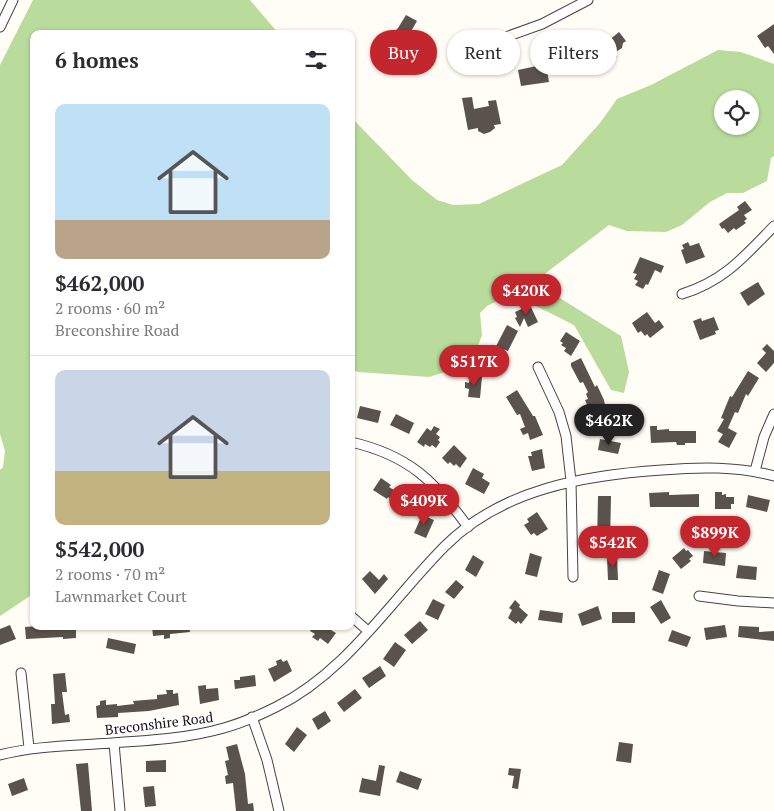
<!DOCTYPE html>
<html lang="en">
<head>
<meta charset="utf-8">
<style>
  body { margin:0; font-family:"PT Serif",serif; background:#f7f7f7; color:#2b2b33; height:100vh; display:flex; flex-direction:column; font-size:19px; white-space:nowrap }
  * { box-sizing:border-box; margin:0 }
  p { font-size:16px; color:#7c7c81 }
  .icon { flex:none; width:28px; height:28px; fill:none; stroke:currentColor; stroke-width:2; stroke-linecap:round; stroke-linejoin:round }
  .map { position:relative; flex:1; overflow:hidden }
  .drawer { position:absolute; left:30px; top:30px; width:325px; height:600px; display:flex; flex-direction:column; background:#fff; border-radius:10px; box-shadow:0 1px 4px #0004 }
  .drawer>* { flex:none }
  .top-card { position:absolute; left:370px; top:30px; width:329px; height:45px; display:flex; gap:10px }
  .tools { position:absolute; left:714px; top:90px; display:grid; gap:10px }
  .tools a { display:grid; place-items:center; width:45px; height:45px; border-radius:50%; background:#fff; box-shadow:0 1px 4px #0004; font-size:25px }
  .price { position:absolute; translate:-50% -42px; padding:0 11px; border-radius:18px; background:#c4262e; color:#fff; font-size:16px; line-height:32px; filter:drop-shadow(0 1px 2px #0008) }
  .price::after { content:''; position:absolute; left:50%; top:30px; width:15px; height:11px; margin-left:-8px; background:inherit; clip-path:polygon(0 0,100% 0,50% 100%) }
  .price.selected { background:#222; color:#fff }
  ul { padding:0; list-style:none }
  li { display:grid; align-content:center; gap:10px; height:265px; padding:0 25px }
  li+li { border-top:1px solid #e1e1e2 }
  li span { display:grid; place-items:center; height:155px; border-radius:10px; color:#555 }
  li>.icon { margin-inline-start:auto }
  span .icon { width:90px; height:90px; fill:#fffc; stroke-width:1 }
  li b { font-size:21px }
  h2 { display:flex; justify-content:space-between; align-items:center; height:60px; padding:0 25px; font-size:21px }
  .pill { padding:0 18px; border-radius:22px; background:#fff; box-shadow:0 1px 4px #0004; font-size:18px; line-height:45px }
  .pill.selected { background:#c4262e; color:#fff }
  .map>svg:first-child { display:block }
</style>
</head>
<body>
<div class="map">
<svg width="774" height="811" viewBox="0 0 774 811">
  <rect width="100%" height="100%" fill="#fffdf5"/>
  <path fill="#b9dc9c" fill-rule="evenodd" d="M33,0H250L279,34H34V597L30,596L0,616V470L3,467L5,451L0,434V65Z
    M718,50L741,52L774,64V156L771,158L767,181L743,193H727L710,202L682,225L666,232L627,231L609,225L534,282L621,336L629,372L624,393L611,390L574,325L524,300L503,298L487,306L480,313L482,335L476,351L461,367L429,377L359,372L351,370V117L412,180L437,200L453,205L479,204L562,165L600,123L617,99L651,85ZM722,99H750V126H722Z"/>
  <path fill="#5a524d" d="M406,15L417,21L410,33V38L416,43V60L410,64L408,68L396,63L398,58V46L389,37L398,28Z
    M774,24V54L768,46L765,48L757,36Z
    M619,32L626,41L623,43L622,48L614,53L617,57L610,62L606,56L602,59L593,47L600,42L603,45Z
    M546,64L549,82L521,86L518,70Z
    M472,97L474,109L489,106L488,101L496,100L501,124L494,125L495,128L490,132L484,134L478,131V128L468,130L462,98Z
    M745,201L752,210L744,215L747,219L744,221L746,223L736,230L734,228L728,233L724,228L722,229L719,224L739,210L737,207Z
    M688,242L690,246L699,243L705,257L686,264L681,250L684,249L682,245Z
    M640,257L664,266L661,273L655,270L648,285L646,284L643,289L635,285L638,281L634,279L637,274L633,273Z
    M758,282L765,294L748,306L740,293Z
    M530,305L538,322L528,327L524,318L520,327L515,318L517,317L515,312Z
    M647,312L655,323L659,320L664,327L650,338L647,334L645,336L641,331L638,333L632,323Z
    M714,317L719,330L715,331L716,334L700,340L693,321L701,318L702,321Z
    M507,325L518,331L508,351L503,349L491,372L480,367L488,350L493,352Z
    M566,332L580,341L571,356L564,351L566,348L561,345L563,343L560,341Z
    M767,344L774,351V363L766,372L757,363L766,353L762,349Z
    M581,358L595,387L597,385L604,400L610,429L598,432L591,406L588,407L585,400L588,399L586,394L588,392L583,382L580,383L571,366V363Z
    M748,371L759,378L748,396L746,394L738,413L735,412L728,428L737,433L729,448L718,442L723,434L717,431L724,419L721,418L730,396L732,397Z
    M470,376L482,377L480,398L468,397L469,389L465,388V382L469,383Z
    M517,390L533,416H535L543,435L530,440L528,433L523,435L520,429L525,427L520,414L517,415L506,397Z
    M360,406L381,411L378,423L357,418Z
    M396,414L414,423L409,434L390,425Z
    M434,426L440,429L436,434L440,437L438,440L440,442L436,448L432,445L430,447L425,444L424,447L417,442L427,428L431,431Z
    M650,426H657V430L669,429V431H696V443H685V445H677L676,442L651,443Z
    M600,439L621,443L618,454L598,450Z
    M454,445L467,458L460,468L456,464L454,466L450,462L448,464L442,458Z
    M542,449L545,468L532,471L528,456H532L531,452Z
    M473,468L484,474L482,478L490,483L484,494L465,484Z
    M381,478L391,485L389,487L402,495L404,492L420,504L413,514L388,497L387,499L373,490Z
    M669,492V495L699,494V507H650L649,493Z
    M715,492H722V495L726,494V497H734V504H731V509H715Z
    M748,495L770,500L767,512L746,507Z
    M598,496H611L610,544H597Z
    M537,512L548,529L537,536L534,533L531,535L524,525L529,522L527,519Z
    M422,515L434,520L426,538L414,533Z
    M684,548L686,551L688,550L693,556L689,559L691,561L681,569L672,558Z
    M704,551L726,553L725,566L703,563Z
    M530,553L542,557L537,577L525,574Z
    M473,555L484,562L476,577L465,570Z
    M617,556L618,580H608L607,557Z
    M738,565L757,567L756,580L736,578Z
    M659,570L670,574L663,594L652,590Z
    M370,571L379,580L384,574L388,579L375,594L362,579Z
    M456,580L464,587L454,599L445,592Z
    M433,599L445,605L438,620L425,614Z
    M515,600L520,605L519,607L528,615L521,624L518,621L516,624L508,618L512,610L509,608Z
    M661,600L671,618L661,624L650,607Z
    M598,606L602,619L582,626L578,614Z
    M540,610L563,613L562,623L538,620Z
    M612,612H635V623H612Z
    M420,621L428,630L412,644L404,635Z
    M10,625L16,639L0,645V629Z
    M725,625L727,637L706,640L704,628Z
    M37,626H76V638L63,639V637L26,639L25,627Z
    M152,626H189L190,632L170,634V638L164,639V635L153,636Z
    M313,626H324L336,633L328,644L320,638L318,641L312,637L315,634L310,631Z
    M739,626L759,627V632L774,631V641L738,637Z
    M672,630L691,637L687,647L668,641Z
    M108,638L136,644L134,654L106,648Z
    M395,642L406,650L394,667L383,659Z
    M281,659L283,662L287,660L292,671L274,682L268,669L277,665L276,661Z
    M380,666L386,676L369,688L362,678Z
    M65,673L67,692H62L65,715L69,714L70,722L52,724L51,704H55L53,674Z
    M255,675L256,686L235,689L234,680H240V677Z
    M206,685V689L218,688L219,700L200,704L198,686Z
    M355,689L362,698L344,712L337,703Z
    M166,690H173V694L178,693L179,705L149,711L118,713V717L97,718L96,706L100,705V701L106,700V705L117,704V706L134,704L133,701L157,699V695L167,694Z
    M325,711L331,721L318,730L312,719Z
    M297,727L307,735L294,752L285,744Z
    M619,742L633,744L631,763L616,761Z
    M237,744L245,774L248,804L253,803L254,811H236L233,783L226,784L225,776L228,775L225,761L229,760L226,747Z
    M166,760V772H146V761Z
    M88,763L92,811H81L76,764Z
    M379,765L385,766L380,796L359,792L362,778L376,781Z
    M509,768L521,769L518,789L512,788L514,776L508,775Z
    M400,771L422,779L418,790L396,782Z
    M24,778L28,790L12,796L8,784Z
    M154,786L156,806L145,807L143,787Z"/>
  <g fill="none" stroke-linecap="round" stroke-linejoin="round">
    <defs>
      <path id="minor" d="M0,27L13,0
        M478,47L542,24L588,0
        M682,294C724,281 744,257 774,226
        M538,367L559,412L566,436L571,481L573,577
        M351,442C408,455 435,481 468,527
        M755,471L764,437L774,414
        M699,596L738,601L774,603
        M351,616L368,631
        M21,673L29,748
        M252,717L267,760L279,811
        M114,743L120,811
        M0,755C31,747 63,746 95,744C138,741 182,740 224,728C242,723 260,715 276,707C347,672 391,600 445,546C502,489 585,475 662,470C699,467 737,466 774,476"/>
    </defs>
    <use href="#minor" stroke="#444" stroke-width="11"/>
    <use href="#minor" stroke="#fff" stroke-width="9"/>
  </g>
  <g text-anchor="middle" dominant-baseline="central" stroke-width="5" stroke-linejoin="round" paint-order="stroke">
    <g font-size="14" fill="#111" stroke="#fff">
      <text transform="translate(159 723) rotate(-7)">Breconshire Road</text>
    </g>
  </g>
</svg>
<div class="tools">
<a><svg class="icon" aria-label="locate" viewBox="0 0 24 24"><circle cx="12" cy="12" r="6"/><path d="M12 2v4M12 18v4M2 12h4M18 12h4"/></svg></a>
</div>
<b class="price" style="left:526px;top:316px">$420K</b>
<b class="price" style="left:474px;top:387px">$517K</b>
<b class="price selected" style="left:609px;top:446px">$462K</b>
<b class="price" style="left:424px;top:526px">$409K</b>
<b class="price" style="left:715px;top:558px">$899K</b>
<b class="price" style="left:613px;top:568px">$542K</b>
<div class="top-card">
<a class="pill selected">Buy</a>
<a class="pill">Rent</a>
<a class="pill">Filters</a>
</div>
<section class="drawer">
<h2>6 homes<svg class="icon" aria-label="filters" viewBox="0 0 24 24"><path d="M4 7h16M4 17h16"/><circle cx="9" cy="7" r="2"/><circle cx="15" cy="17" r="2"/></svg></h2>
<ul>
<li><span style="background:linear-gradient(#bfe0f5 75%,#b9a48a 0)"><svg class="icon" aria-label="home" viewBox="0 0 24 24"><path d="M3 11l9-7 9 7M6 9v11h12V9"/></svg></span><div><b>$462,000</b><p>2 rooms · 60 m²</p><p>Breconshire Road</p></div></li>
<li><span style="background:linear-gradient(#c9d6e8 65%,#c2b280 0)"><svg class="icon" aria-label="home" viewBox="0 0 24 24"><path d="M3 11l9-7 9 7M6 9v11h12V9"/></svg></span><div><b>$542,000</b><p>2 rooms · 70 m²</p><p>Lawnmarket Court</p></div></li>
</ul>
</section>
</div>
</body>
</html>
